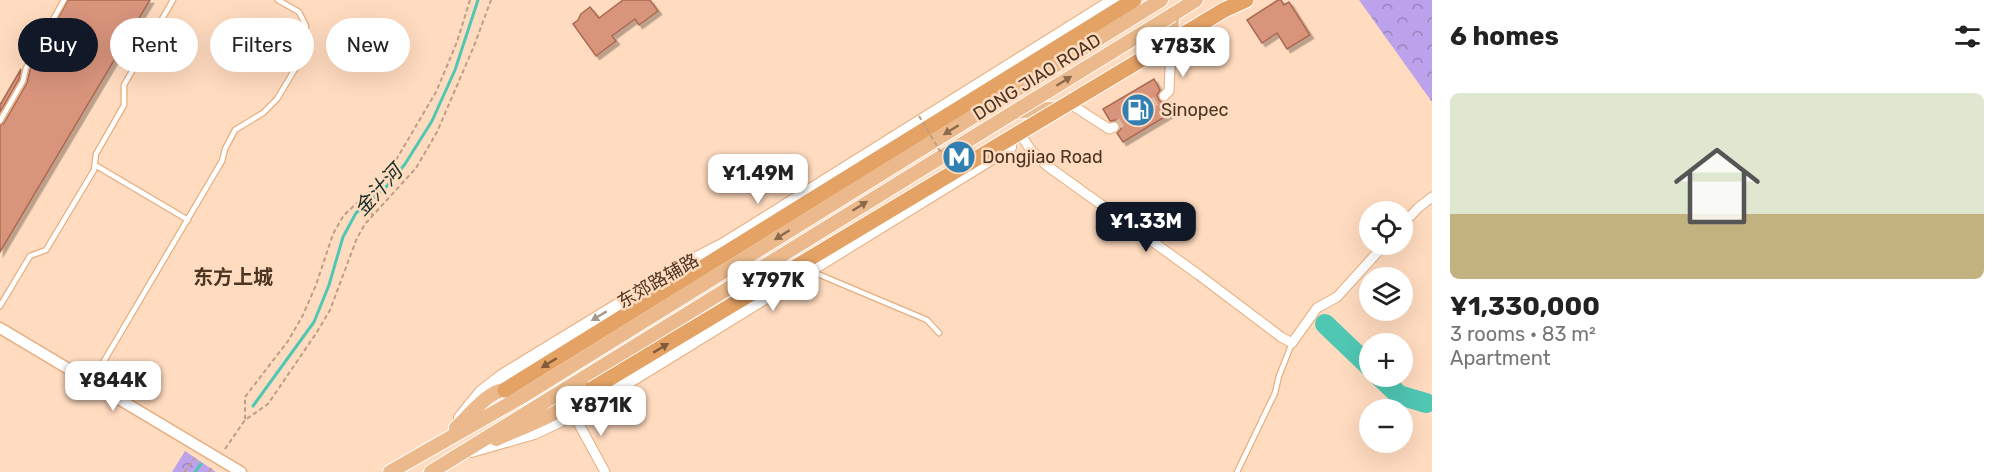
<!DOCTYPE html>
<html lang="en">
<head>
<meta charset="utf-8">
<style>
  body { margin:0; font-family:Rubik,"Noto Sans SC",sans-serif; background:#f6f6f6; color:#222; height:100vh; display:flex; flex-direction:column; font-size:22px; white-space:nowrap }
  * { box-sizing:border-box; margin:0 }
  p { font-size:20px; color:#767676 }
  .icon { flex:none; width:33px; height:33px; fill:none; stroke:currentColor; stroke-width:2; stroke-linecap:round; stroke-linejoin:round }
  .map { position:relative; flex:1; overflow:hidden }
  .panel { display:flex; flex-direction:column; background:#fff; width:570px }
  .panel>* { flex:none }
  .hud { position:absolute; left:18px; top:18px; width:570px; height:54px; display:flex; gap:12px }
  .buttons { position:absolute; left:1359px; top:201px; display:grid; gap:12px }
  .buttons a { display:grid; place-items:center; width:54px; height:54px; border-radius:50%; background:#fff; box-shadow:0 6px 24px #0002; font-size:30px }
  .price { position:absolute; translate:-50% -51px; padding:0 14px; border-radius:12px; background:#fff; color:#222; font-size:20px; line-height:39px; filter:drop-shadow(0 2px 3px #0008) }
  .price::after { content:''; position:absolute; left:50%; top:36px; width:18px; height:14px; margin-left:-9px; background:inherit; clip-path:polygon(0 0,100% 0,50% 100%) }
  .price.current { background:#111827; color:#fff }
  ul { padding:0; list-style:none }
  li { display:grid; align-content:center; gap:12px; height:318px; padding:0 18px }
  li+li { border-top:2px solid #e0e0e0 }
  li span { display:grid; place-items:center; height:186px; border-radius:9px; color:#555 }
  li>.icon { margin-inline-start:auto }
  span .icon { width:108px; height:108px; fill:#fffc; stroke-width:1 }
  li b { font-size:26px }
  h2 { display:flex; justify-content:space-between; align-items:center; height:72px; padding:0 18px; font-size:26px }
  .tag { padding:0 21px; border-radius:27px; background:#fff; box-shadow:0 6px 24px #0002; font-size:21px; line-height:54px }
  .tag.current { background:#111827; color:#fff }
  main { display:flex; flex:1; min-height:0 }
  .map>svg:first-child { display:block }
</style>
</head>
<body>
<main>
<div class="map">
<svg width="1432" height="472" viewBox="0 0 1432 472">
  <defs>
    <pattern id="forest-crowns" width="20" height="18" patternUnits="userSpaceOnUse" patternTransform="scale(1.5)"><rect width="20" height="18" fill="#bca1eb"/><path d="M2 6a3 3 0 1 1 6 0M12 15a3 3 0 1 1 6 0" fill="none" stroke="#9b84be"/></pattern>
    <filter id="shadow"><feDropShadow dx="3.5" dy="3.5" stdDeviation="0" flood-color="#0004"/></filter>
  </defs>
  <rect width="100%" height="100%" fill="#ffdbbf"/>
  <path fill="url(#forest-crowns)" d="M1359,0H1432V102Z
    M185,451L216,472H172Z"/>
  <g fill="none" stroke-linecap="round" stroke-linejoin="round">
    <path stroke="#4fc7b3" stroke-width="3" d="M253,406L314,322L329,285L343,237L356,213L387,186L405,164L432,121L455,70L478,0
      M195,472L201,464"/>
    <path stroke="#4fc7b3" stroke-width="20" d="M1325,324L1370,367
      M1379,376L1399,395L1426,403"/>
  </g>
  <path fill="#d9947c" stroke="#aa6952" stroke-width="1.5" filter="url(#shadow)" d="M68,0H150L0,252V125L4,123L27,83L30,70Z
    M623,0H650L658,11L639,25L635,19L612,36L616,41L596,56L573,24L578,20L581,14L590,7L599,18Z
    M1278,0H1281L1284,5L1289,2L1310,35L1287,49L1277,33L1262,43L1247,20Z
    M21,69L19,79L0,112V105Z
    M1154,79L1160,90L1157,95L1159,100L1163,103L1167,102L1173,112L1123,142L1117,133L1121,129L1120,124L1116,120L1110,121L1103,109Z"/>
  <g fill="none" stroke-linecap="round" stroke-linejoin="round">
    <path stroke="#dbbaa0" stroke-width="9" stroke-dasharray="9 4.5" stroke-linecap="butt" d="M1114,127L1164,96"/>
    <defs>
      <path id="service" d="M0,121L23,81L26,68L64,0
        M95,165L188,220
        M813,272L927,320L939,333
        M0,306L30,256L46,250L94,170L96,154L124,105V85L173,0
        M91,383L222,161L225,149L235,130L263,113L277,99L298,64L306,26L299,12L278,0
        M1237,472L1275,393L1279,376L1292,343"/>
      <path id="minor" d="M1164,96L1169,91L1171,46
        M1075,107L1109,129L1114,127
        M1023,138L1030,149L1046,165L1199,275L1281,337L1292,343L1317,308L1337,297L1385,244
        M1402,225L1418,208L1432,197
        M574,415L605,472"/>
      <path id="tertiary" d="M0,328L241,472"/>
      <path id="secondary" d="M460,418L481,392L503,375L685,264L724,244L1114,0
        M471,451L534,433L583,410L1010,147"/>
      <path id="primary" d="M1171,46L1172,15L1196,0
        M456,428C468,417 489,390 505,390
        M496,439C530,424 564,412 592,389
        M390,472L523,396L1161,0
        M431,472L1014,112L1061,108"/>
      <path id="trunk" d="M1224,10L1246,0
        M505,390L1134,0"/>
    </defs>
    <use href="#service" stroke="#e6ae7f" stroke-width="7"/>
    <use href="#minor" stroke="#e6ae7f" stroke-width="11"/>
    <use href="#tertiary" stroke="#e6ae7f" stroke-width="13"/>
    <use href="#secondary" stroke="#e6ae7f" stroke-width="14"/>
    <use href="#primary" stroke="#fff" stroke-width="16"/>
    <use href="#trunk" stroke="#fff" stroke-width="17"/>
    <path stroke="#bd9e85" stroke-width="2" stroke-dasharray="4.5 3" stroke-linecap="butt" d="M470,0L457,42L436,92L396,160L381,181L344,215L333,234L316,285L303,315L288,341L245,397V420L268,404L317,332L330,310L357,238L365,224L416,168L437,132L474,46L491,0
      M360,201L373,215
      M225,449L245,420
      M184,472L195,458
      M209,472L213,466"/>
    <use href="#service" stroke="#fff" stroke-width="4.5"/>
    <use href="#minor" stroke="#fff" stroke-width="9"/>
    <use href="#tertiary" stroke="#fff" stroke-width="10"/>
    <use href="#secondary" stroke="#fff" stroke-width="12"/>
    <use href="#primary" stroke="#ebb98b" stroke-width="14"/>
    <use href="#trunk" stroke="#e4a264" stroke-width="15"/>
    <defs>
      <path id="primary-bridge" d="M1014,112L1172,15"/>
      <path id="trunk-bridge" d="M592,389L1224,10"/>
    </defs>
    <use href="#primary-bridge" stroke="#fff" stroke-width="16" stroke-linecap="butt"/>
    <use href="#trunk-bridge" stroke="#fff" stroke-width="17" stroke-linecap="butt"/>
    <path stroke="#bd9e85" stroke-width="2" stroke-dasharray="4.5 3" stroke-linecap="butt" d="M919,116L946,161"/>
    <use href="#primary-bridge" stroke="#ebb98b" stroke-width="14"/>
    <use href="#trunk-bridge" stroke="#e4a264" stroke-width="15"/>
  </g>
  <defs><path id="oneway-solid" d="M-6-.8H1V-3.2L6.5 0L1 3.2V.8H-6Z" transform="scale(1.5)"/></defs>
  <g fill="#8c6a4c">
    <use href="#oneway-solid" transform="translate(1064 81) rotate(-32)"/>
    <use href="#oneway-solid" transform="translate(951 130) rotate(148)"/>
    <use href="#oneway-solid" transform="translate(860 206) rotate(-32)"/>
    <use href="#oneway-solid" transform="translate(782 235) rotate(148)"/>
  </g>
  <use fill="#a69a90" href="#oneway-solid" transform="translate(599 316) rotate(149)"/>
  <g fill="#815b39">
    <use href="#oneway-solid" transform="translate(661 348) rotate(-31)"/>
    <use href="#oneway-solid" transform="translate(549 363) rotate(148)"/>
  </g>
  <defs>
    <symbol id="fuel-disc" viewBox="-11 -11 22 22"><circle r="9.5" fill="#3280b2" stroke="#ffdbbf"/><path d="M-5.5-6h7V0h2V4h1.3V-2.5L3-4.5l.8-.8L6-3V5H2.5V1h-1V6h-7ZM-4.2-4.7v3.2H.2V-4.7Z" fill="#fff"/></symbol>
    <symbol id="metro-disc" viewBox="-11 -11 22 22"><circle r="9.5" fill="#3280b2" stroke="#ffdbbf"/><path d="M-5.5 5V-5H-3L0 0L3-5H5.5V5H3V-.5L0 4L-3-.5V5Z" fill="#fff"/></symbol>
  </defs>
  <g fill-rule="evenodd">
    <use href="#fuel-disc" x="1119" y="91" width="38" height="38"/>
    <use href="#metro-disc" x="940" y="138" width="38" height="38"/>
  </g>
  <g text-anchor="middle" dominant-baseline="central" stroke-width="5" stroke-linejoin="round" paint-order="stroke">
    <g font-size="18" fill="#4c3522" stroke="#ffdbbf">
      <text transform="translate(1037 77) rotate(-32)">DONG JIAO ROAD</text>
      <text transform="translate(658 281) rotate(-30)">东郊路辅路</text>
    </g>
    <g font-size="18" fill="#4c3522" stroke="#ffdbbf" text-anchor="start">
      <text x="1161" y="110">Sinopec</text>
      <text x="982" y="157">Dongjiao Road</text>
    </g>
    <g font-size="20" font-style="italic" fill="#16302b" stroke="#ffdbbf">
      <text transform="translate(378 190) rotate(-48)">金汁河</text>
    </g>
    <g font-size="20" font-weight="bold" fill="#4c3522" stroke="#ffdbbf">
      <text x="233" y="277">东方上城</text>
    </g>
  </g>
</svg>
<div class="buttons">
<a><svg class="icon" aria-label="locate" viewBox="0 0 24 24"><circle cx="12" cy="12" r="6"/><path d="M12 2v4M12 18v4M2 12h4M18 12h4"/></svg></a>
<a><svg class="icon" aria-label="layers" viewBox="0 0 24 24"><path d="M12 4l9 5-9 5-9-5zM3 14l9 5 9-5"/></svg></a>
<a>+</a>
<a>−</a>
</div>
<b class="price" style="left:1183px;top:78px">¥783K</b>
<b class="price" style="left:758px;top:205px">¥1.49M</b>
<b class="price current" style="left:1146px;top:253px">¥1.33M</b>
<b class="price" style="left:773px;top:312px">¥797K</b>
<b class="price" style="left:113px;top:412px">¥844K</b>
<b class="price" style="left:601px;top:437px">¥871K</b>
<div class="hud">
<a class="tag current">Buy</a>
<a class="tag">Rent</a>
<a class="tag">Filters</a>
<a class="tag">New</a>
</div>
</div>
<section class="panel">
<h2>6 homes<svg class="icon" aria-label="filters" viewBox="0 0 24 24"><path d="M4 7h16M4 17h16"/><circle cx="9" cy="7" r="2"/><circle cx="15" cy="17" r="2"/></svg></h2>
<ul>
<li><span style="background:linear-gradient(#dfe7d0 65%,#c2b280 0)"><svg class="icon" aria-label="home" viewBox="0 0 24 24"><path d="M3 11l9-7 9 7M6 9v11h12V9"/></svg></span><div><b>¥1,330,000</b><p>3 rooms · 83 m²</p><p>Apartment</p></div></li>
</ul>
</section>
</main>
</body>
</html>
